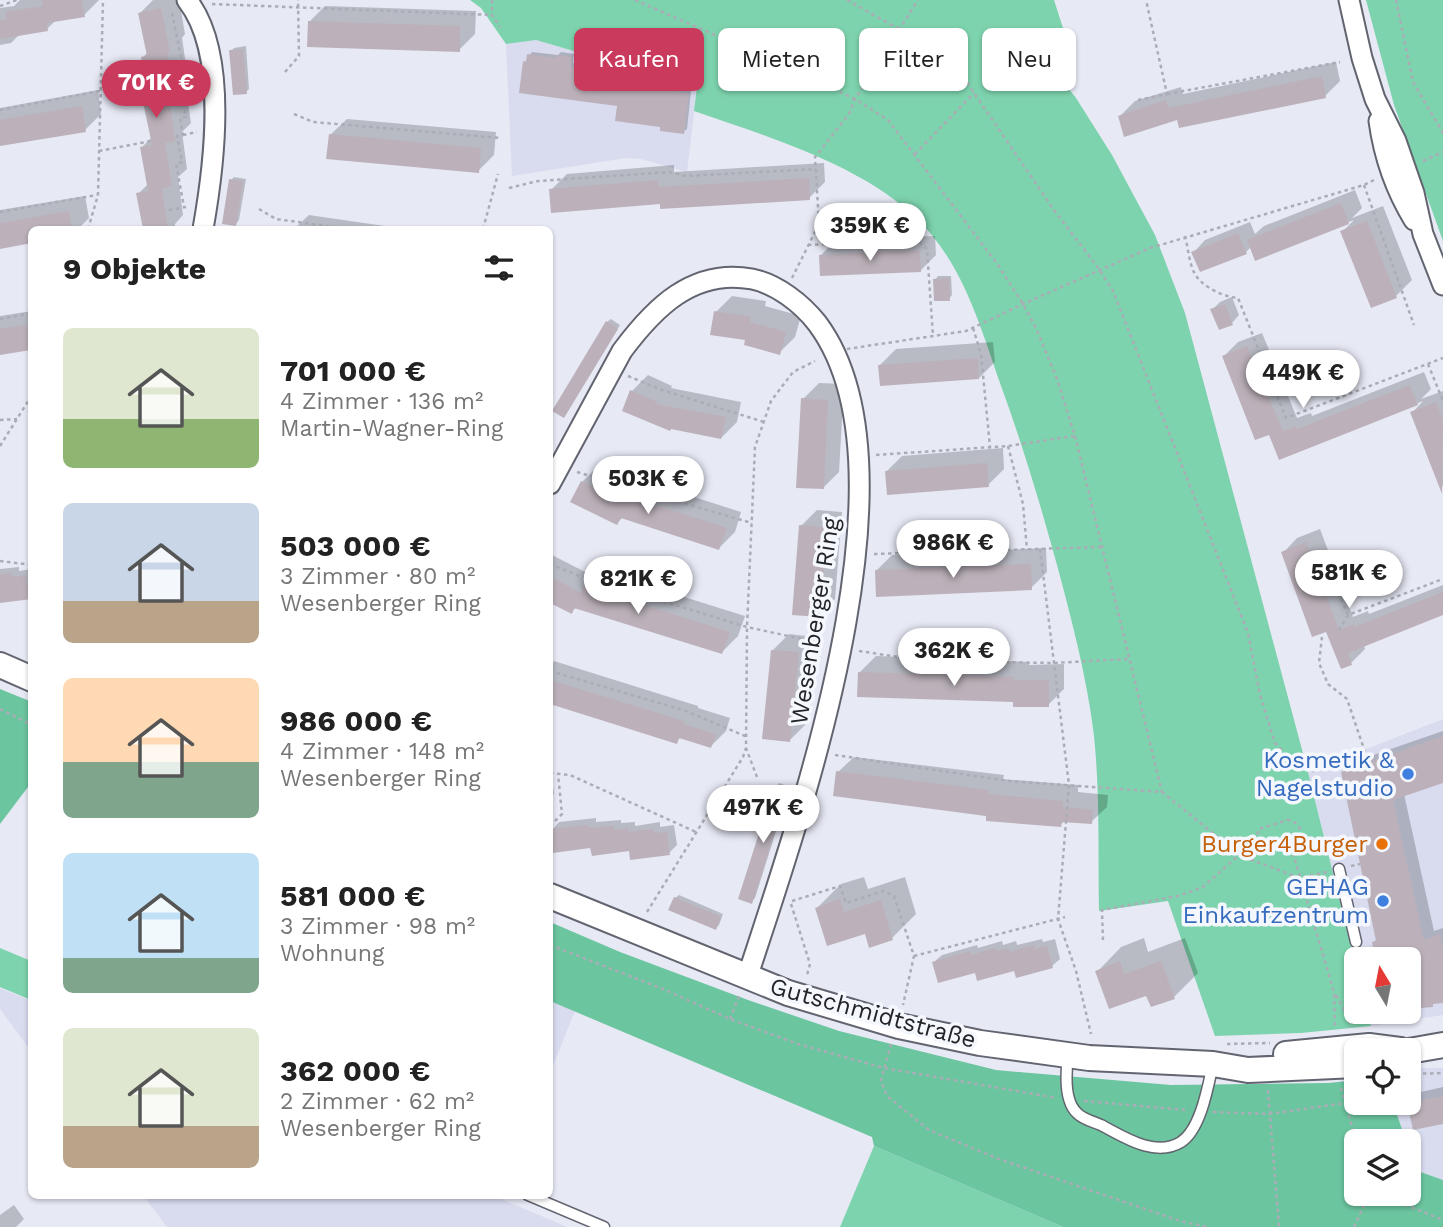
<!DOCTYPE html>
<html lang="de">
<head>
<meta charset="utf-8">
<style>
  body { margin:0; font-family:"Work Sans",sans-serif; background:#f6f6f6; color:#222; height:100vh; display:flex; flex-direction:column; font-size:26px; white-space:nowrap }
  * { box-sizing:border-box; margin:0 }
  p { font-size:23px; color:#767676 }
  .icon { flex:none; width:38px; height:38px; fill:none; stroke:currentColor; stroke-width:2; stroke-linecap:round; stroke-linejoin:round }
  .map { position:relative; flex:1; overflow:hidden }
  .sheet { position:absolute; left:28px; top:226px; width:525px; height:973px; display:flex; flex-direction:column; background:#fff; border-radius:10px; box-shadow:0 2px 5px #0004 }
  .sheet>* { flex:none }
  .top-card { position:absolute; left:574px; top:28px; width:665px; height:63px; display:flex; gap:14px }
  .needle { width:46px; rotate:350deg }
  .buttons { position:absolute; left:1344px; top:947px; display:grid; gap:14px }
  .buttons a { display:grid; place-items:center; width:77px; height:77px; border-radius:10px; background:#fff; box-shadow:0 2px 5px #0004; font-size:35px }
  .price { position:absolute; translate:-50% -60px; padding:0 16px; border-radius:24px; background:#fff; color:#222; font-size:23px; line-height:46px; filter:drop-shadow(0 2px 4px #0008) }
  .price::after { content:''; position:absolute; left:50%; top:42px; width:21px; height:16px; margin-left:-10px; background:inherit; clip-path:polygon(0 0,100% 0,50% 100%) }
  .price.selected { background:#ca3a5d; color:#fff }
  ul { padding:0; list-style:none }
  li { display:flex; align-items:center; gap:21px; height:175px; padding:0 35px }
  li span { display:grid; place-items:center; flex:none; width:196px; height:140px; border-radius:10px; color:#555 }
  li>.icon { margin-inline-start:auto }
  span .icon { width:84px; height:84px; fill:#fffc; stroke-width:1 }
  li b { font-size:30px }
  h2 { display:flex; justify-content:space-between; align-items:center; height:84px; padding:0 35px; font-size:30px }
  .chip { padding:0 24px; border-radius:10px; background:#fff; box-shadow:0 2px 5px #0004; font-size:24px; line-height:63px }
  .chip.selected { background:#ca3a5d; color:#fff }
  .map>svg:first-child { display:block }
</style>
</head>
<body>
<div class="map">
<svg width="1443" height="1227" viewBox="0 0 1443 1227">
  <rect width="100%" height="100%" fill="#e7e9f5"/>
  <path fill="#d9dcef" d="M536,40L697,87L687,172L641,159L626,158L512,176L506,44Z
    M1443,719V1015L1371,1026L1367,1012H1409V959H1356V967L1308,772Z
    M0,988L31,1001V1051L0,1009Z
    M550,1001L575,1011L550,1073Z
    M1409,1068H1443V1180L1415,1170L1409,1150V1141H1406L1393,1103L1409,1102Z
    M143,1195H492L567,1227H167Z"/>
  <path fill="#7dd3ad" d="M470,0H1054L1070,50L1045,59L1076,98L1112,155L1155,235L1185,313L1308,772L1356,967V1012H1367L1371,1026L1301,1033L1215,1036L1168,901L1099,911C1098,853 1100,794 1094,736C1087,678 1072,621 1057,565C1040,503 1022,443 1000,383C980,325 962,262 917,219C862,165 766,136 694,111L697,87L536,40L506,44L481,8Z
    M1366,0H1443V241L1394,105Z
    M0,948L31,961V1000L0,987Z
    M874,1146L1063,1227H840Z"/>
  <path fill="#6bc59f" d="M0,689L32,702L31,783L0,824Z
    M550,922L620,952L748,1000L839,1031L996,1070L1171,1085L1329,1083L1356,1080V1102L1393,1103L1406,1141H1356V1194H1409V1150L1415,1170L1443,1180V1227H1063L874,1146L872,1137L550,1001Z"/>
  <path fill="#0003" d="M20,0H99L84,15L56,20L47,29L20,34L11,43L0,45V8L14,6Z
    M153,0H179L185,34L182,38L188,78L185,82L191,123L182,132L187,169L178,177L183,215L175,224V229H144L138,194L149,183L141,148L152,137L145,102L150,97L143,57L148,52L140,13Z
    M325,6L476,11L475,34L459,50L309,22Z
    M246,46L249,89L246,92L231,51L234,48Z
    M532,52L558,55L561,52L574,54L573,63L624,70L622,80L691,91L687,129L683,132L662,126L525,62Z
    M1336,62L1340,81L1325,96L1120,116L1135,101L1181,87L1183,94Z
    M98,90L101,114L85,130L0,145V108Z
    M347,119L496,132L494,155L478,171L330,135Z
    M824,163L825,182L809,198L662,202L551,190L567,174L674,165V172Z
    M234,177L246,179L239,220L236,224L231,180Z
    M1355,190L1362,208L1352,218L1383,206L1412,280L1396,296L1372,306L1342,232L1354,220L1256,258L1251,247L1246,252H1194L1205,240L1250,222L1255,234L1264,226Z
    M85,196L89,218L78,229H32L0,247V210Z
    M309,215L405,229H294Z
    M454,226L474,229H451Z
    M935,236L936,255L920,271L821,255L837,239Z
    M938,276H951L952,295L949,299L935,280Z
    M732,296L766,301L765,306L801,316L795,337L779,353L748,338L716,312Z
    M1232,297L1239,315L1232,323L1212,310L1220,302Z
    M32,311V346L0,353V316Z
    M611,319L620,325L564,416L607,322Z
    M1262,333L1297,418L1311,413L1312,416L1424,372L1431,389L1421,399L1443,391V486L1441,487L1412,413L1423,401L1280,458L1270,432L1224,356L1238,342Z
    M993,342L995,362L979,378L880,365L896,349Z
    M648,375L672,386L671,388L741,402L737,422L721,438L671,427L632,391Z
    M819,383L844,384L839,472L823,488L803,399Z
    M1003,448L1004,469L988,485L886,472L902,456Z
    M598,466L642,486L647,482L741,512L735,532L719,548L623,517L617,523L582,482Z
    M817,510L842,512L835,599L819,615L801,526Z
    M1320,529L1353,617L1368,611L1369,614L1443,585V613L1364,645L1365,649L1351,663L1327,629L1283,553L1297,538Z
    M1046,548L1047,572L1031,588L876,571L892,555Z
    M552,555L595,577L601,571L745,616L738,636L722,652L577,607L571,612L550,601V558Z
    M19,567V571L32,569V605L29,598L0,601V569Z
    M789,634L814,637L806,724L790,740L773,650Z
    M876,656L1029,662V665L1064,664V689L1048,705L860,672Z
    M554,661L698,706V708L730,718L726,731L711,746L681,737L676,742L550,702V666Z
    M1443,731V781L1404,794L1434,931L1443,928V1002L1409,1006V959H1359L1369,949L1375,947L1374,942L1377,939L1343,773L1353,762Z
    M854,757L1004,775L1003,779L1078,785V792L1108,795L1107,807L1091,822L1066,820L1060,825L988,814L838,772Z
    M551,772L554,794L550,798V773Z
    M779,783L790,787L755,898L751,902L776,787Z
    M596,818V822L621,820V823L635,822V826L660,822V827L674,825L677,845L669,853L592,846L552,830L559,822Z
    M864,877L868,889L905,877L916,914L892,938L866,932L817,908L841,884Z
    M679,895L723,914L719,925L716,928L675,898Z
    M1144,938L1148,952L1185,938L1198,973L1174,997L1147,994L1098,971L1121,947Z
    M1042,939L1043,942L1055,939L1060,959L1052,966L976,971L934,962L942,955L977,945L978,948L1002,941L1003,945L1016,941L1017,945Z
    M1443,1087V1123L1409,1104L1421,1092Z
    M14,1205L24,1219L16,1227H0V1215Z"/>
  <path fill="#bcb1ba" d="M42,0H82L85,17L47,23L48,31L0,39V21L7,19L5,12L43,6Z
    M161,8L170,52L167,53L172,77L169,78L173,96L169,97L175,141L165,143L172,186L162,189L168,229H143L136,193L148,191L140,147L152,145L143,102L149,100L141,57L147,56L138,13Z
    M308,21L460,26V52L307,47Z
    M243,49L247,94L233,95L229,50Z
    M527,54L556,58V55L572,57L571,66L621,73L620,83L689,94L684,134L660,131V127L615,121L617,106L519,93L523,61L526,62Z
    M1322,76L1326,98L1179,128L1177,120L1124,137L1118,116L1166,100L1168,108Z
    M82,106L86,132L0,146V120Z
    M329,134L481,148L479,173L326,159Z
    M809,178L810,200L660,209V204L551,213L549,189L658,180L659,187Z
    M229,179L243,181L236,226L222,224Z
    M1341,203L1349,224L1255,261L1247,240Z
    M69,211L72,229H32V243L0,249V223Z
    M1367,221L1397,298L1371,308L1340,231Z
    M1238,233L1247,254L1200,272L1191,252Z
    M898,251H920L921,272L820,276L819,255Z
    M949,278L950,301H934L933,279Z
    M1225,304L1233,325L1219,330L1210,309Z
    M714,311L751,317L750,322L786,332L780,355L744,345L745,340L710,335Z
    M606,321L618,329L564,418L552,411Z
    M27,324L31,350L0,355V329Z
    M1247,346L1283,431L1296,426L1297,429L1410,385L1418,405L1279,460L1269,435L1255,440L1222,356Z
    M978,358L979,379L880,386L878,365Z
    M630,390L657,402L656,404L726,417L721,439L671,429L670,431L622,411Z
    M801,398L828,400L824,489L796,488Z
    M1436,402L1443,420L1442,494L1410,412Z
    M987,463L989,487L887,495L885,471Z
    M581,481L627,502L629,497L727,528L719,550L621,518L617,525L570,502Z
    M799,525L827,527L820,617L792,615Z
    M1306,542L1339,630L1354,624L1355,627L1443,592V615L1348,653L1352,665L1341,669L1326,632L1312,637L1281,552Z
    M1031,564L1032,590L876,597L875,570Z
    M12,573V577L26,575L27,583H32V599L0,603V575Z
    M550,578L554,581L555,579L581,593L583,586L730,632L722,654L574,608L572,614L550,603Z
    M771,650L799,652L790,742L762,739Z
    M858,672L1014,677V680H1049V707H1013V702L857,697Z
    M550,680L684,721L683,724L716,734L711,748L679,738L677,744L550,704Z
    M1443,736V783L1393,800L1424,940L1440,934L1443,950V1003L1433,1004V1007L1409,1009V959H1375L1372,942L1376,941L1341,772Z
    M836,771L989,790V794L1063,801V807L1093,810L1092,824L1062,822L1061,827L986,821V816L833,796Z
    M774,786L788,790L752,904L738,899Z
    M588,825L589,828L614,826V830L628,828V832L653,829V833L667,832L670,855L630,860L629,851L592,856L590,848L553,853L550,829Z
    M674,897L721,917L716,930L668,910Z
    M840,899L844,912L881,900L893,940L869,948L865,934L827,946L815,908Z
    M1034,945L1035,949L1047,946L1053,968L1016,978L1014,971L977,981L975,973L938,983L932,962L970,951L971,955L995,948L996,951L1009,948L1010,952Z
    M1120,961L1124,974L1161,961L1175,999L1151,1007L1146,996L1109,1009L1095,971Z
    M1443,1096V1124L1413,1130L1407,1103Z"/>
  <g fill="none" stroke-linecap="round" stroke-linejoin="round">
    <defs>
      <path id="service" d="M1339,869L1356,942
        M1068,1056C1066,1072 1064,1101 1077,1113C1082,1119 1094,1122 1101,1125C1124,1137 1155,1158 1181,1142C1201,1129 1208,1086 1213,1064
        M528,1195L604,1227"/>
      <path id="minor" d="M187,0C229,53 214,167 203,229
        M1349,0L1362,58L1375,99L1396,141L1414,193L1423,234L1443,285
        M1379,121C1384,157 1395,189 1414,220
        M550,484L622,351C654,308 693,268 752,279C777,284 802,304 817,323C925,467 798,821 747,978"/>
      <path id="tertiary" d="M0,665L32,679
        M550,896L788,993L899,1026L980,1043L1089,1058L1213,1064L1248,1070L1356,1065
        M1409,1051L1443,1045
        M1286,1054L1369,1046L1400,1050"/>
    </defs>
    <use href="#service" stroke="#62646f" stroke-width="13"/>
    <use href="#minor" stroke="#62646f" stroke-width="23"/>
    <use href="#tertiary" stroke="#62646f" stroke-width="28"/>
    <path stroke="#abadb6" stroke-width="2.5" stroke-dasharray="3.5 3.5" stroke-linecap="butt" d="M492,0V15L500,27
      M635,0L799,72L855,99L888,120L998,265L1023,304L1036,328L1057,379L1075,436L1162,792
      M847,0L899,29L959,71L1054,210L1099,269L1113,291L1248,633L1260,695L1275,743L1287,756L1314,772
      M1396,0L1413,82L1443,133
      M212,4L492,15
      M0,6L17,0
      M172,13L184,72L177,73L186,117L180,118L183,135L177,136L182,162L176,164L184,207
      M285,72L299,56L298,0
      M1167,94L1340,62
      M1138,100L1167,94L1146,0
      M0,110L100,91
      M294,114L313,122L500,138
      M183,135L197,132
      M99,151L151,141
      M915,154L974,93
      M1423,161L1443,152
      M1364,185L1414,325
      M509,188L538,181L669,172L686,176L816,169
      M259,209L276,219L348,229
      M169,210L186,207
      M0,212L97,195
      M88,229L98,195L103,0
      M483,229L498,174
      M1185,236C1188,247 1189,264 1195,274C1202,287 1224,297 1238,298L1286,418L1443,358
      M808,245L917,240L927,249L933,336
      M792,278L819,224L815,157L849,114L855,99L918,0
      M0,319L32,313
      M973,328L981,354L990,447
      M847,349L966,331L1023,304L1150,248L1364,185L1374,180
      M1428,364L1443,401
      M628,376L662,390L764,422
      M0,420L17,419
      M0,446L32,395
      M1008,446L1023,504L1027,550
      M876,455L1008,446L1074,436
      M577,472L752,523
      M1040,549L1069,785L1058,919L1076,971L1091,1034
      M874,554L1101,547
      M1322,554L1348,615L1443,579
      M0,561L32,565
      M550,564L577,575L747,627L825,644
      M1339,630L1348,615
      M1322,637L1319,663L1328,684L1347,699L1365,752
      M859,651L925,661L1053,663L1128,659
      M550,671L686,711L745,736
      M0,709L32,725
      M835,755L1009,781L1162,792L1241,856L1300,878L1327,872
      M550,773L570,775L696,832
      M757,777L746,748L747,627L755,447L771,401L793,372L815,361
      M550,826L562,814L558,774
      M1293,853L1334,992L1335,1029
      M1351,866L1360,864
      M792,901L840,886L846,903L883,891L894,896L914,956L903,1005
      M791,904L810,964L807,975
      M647,912L743,757L746,748
      M1103,940L1102,910L1178,896L1203,887L1255,841L1259,829L1288,820C1302,823 1303,835 1300,847L1293,853L1270,845L1265,847L1255,841
      M550,945L663,989L730,1019L798,1044L884,1068L1057,1098
      M914,956L1065,917
      M1336,995L1346,1013L1351,1027
      M730,1019L739,996
      M891,1044L881,1081L887,1096L929,1130L996,1158L1180,1221L1207,1227
      M1227,1044L1270,1043
      M1409,1074L1443,1073
      M1341,1088L1356,1141
      M1268,1090L1279,1227
      M1084,1101L1186,1110
      M1213,1112L1269,1114L1345,1103L1356,1098
      M1379,1194L1443,1220
      M1354,1227L1369,1194"/>
    <use href="#service" stroke="#fff" stroke-width="10"/>
    <use href="#minor" stroke="#fff" stroke-width="19"/>
    <use href="#tertiary" stroke="#fff" stroke-width="24"/>
  </g>
  <g fill="#3f7fe0" stroke="#f5f7fe" stroke-width="2.5">
    <circle cx="1408" cy="774" r="7"/>
    <circle cx="1383" cy="901" r="7"/>
  </g>
  <circle fill="#e8710a" stroke="#f5f7fe" stroke-width="2.5" cx="1382" cy="844" r="7"/>
  <g text-anchor="middle" dominant-baseline="central" stroke-width="7" stroke-linejoin="round" paint-order="stroke">
    <g font-size="24" fill="#232428" stroke="#f5f7fe">
      <text transform="translate(815 621) rotate(-81)">Wesenberger Ring</text>
      <text transform="translate(873 1013) rotate(15)">Gutschmidtstraße</text>
    </g>
    <g font-size="24" fill="#366cbe" stroke="#f5f7fe" text-anchor="end">
      <text x="1394" y="760">Kosmetik &amp;<tspan x="1394" dy="28">Nagelstudio</tspan></text>
      <text x="1369" y="887">GEHAG<tspan x="1369" dy="28">Einkaufzentrum</tspan></text>
    </g>
    <g font-size="24" fill="#c56008" stroke="#f5f7fe" text-anchor="end">
      <text x="1368" y="844">Burger4Burger</text>
    </g>
  </g>
</svg>
<div class="buttons">
<a><svg class="needle" viewBox="-14 -14 28 28"><path d="M0-13l5 13h-10z" fill="#e53935"/><path d="M0 13l5-13h-10z" fill="#767676"/></svg></a>
<a><svg class="icon" aria-label="locate" viewBox="0 0 24 24"><circle cx="12" cy="12" r="6"/><path d="M12 2v4M12 18v4M2 12h4M18 12h4"/></svg></a>
<a><svg class="icon" aria-label="layers" viewBox="0 0 24 24"><path d="M12 4l9 5-9 5-9-5zM3 14l9 5 9-5"/></svg></a>
</div>
<b class="price selected" style="left:156px;top:120px">701K €</b>
<b class="price" style="left:870px;top:263px">359K €</b>
<b class="price" style="left:1303px;top:410px">449K €</b>
<b class="price" style="left:648px;top:516px">503K €</b>
<b class="price" style="left:953px;top:580px">986K €</b>
<b class="price" style="left:1349px;top:610px">581K €</b>
<b class="price" style="left:638px;top:616px">821K €</b>
<b class="price" style="left:954px;top:688px">362K €</b>
<b class="price" style="left:763px;top:845px">497K €</b>
<div class="top-card">
<a class="chip selected">Kaufen</a>
<a class="chip">Mieten</a>
<a class="chip">Filter</a>
<a class="chip">Neu</a>
</div>
<section class="sheet">
<h2>9 Objekte<svg class="icon" aria-label="filters" viewBox="0 0 24 24"><path d="M4 7h16M4 17h16"/><circle cx="9" cy="7" r="2"/><circle cx="15" cy="17" r="2"/></svg></h2>
<ul>
<li><span style="background:linear-gradient(#dfe7d0 65%,#8fb573 0)"><svg class="icon" aria-label="home" viewBox="0 0 24 24"><path d="M3 11l9-7 9 7M6 9v11h12V9"/></svg></span><div><b>701 000 €</b><p>4 Zimmer · 136 m²</p><p>Martin-Wagner-Ring</p></div></li>
<li><span style="background:linear-gradient(#c9d6e8 70%,#b9a48a 0)"><svg class="icon" aria-label="home" viewBox="0 0 24 24"><path d="M3 11l9-7 9 7M6 9v11h12V9"/></svg></span><div><b>503 000 €</b><p>3 Zimmer · 80 m²</p><p>Wesenberger Ring</p></div></li>
<li><span style="background:linear-gradient(#ffd9b3 60%,#7fa58c 0)"><svg class="icon" aria-label="home" viewBox="0 0 24 24"><path d="M3 11l9-7 9 7M6 9v11h12V9"/></svg></span><div><b>986 000 €</b><p>4 Zimmer · 148 m²</p><p>Wesenberger Ring</p></div></li>
<li><span style="background:linear-gradient(#bfe0f5 75%,#7fa58c 0)"><svg class="icon" aria-label="home" viewBox="0 0 24 24"><path d="M3 11l9-7 9 7M6 9v11h12V9"/></svg></span><div><b>581 000 €</b><p>3 Zimmer · 98 m²</p><p>Wohnung</p></div></li>
<li><span style="background:linear-gradient(#dfe7d0 70%,#b9a48a 0)"><svg class="icon" aria-label="home" viewBox="0 0 24 24"><path d="M3 11l9-7 9 7M6 9v11h12V9"/></svg></span><div><b>362 000 €</b><p>2 Zimmer · 62 m²</p><p>Wesenberger Ring</p></div></li>
</ul>
</section>
</div>
</body>
</html>
